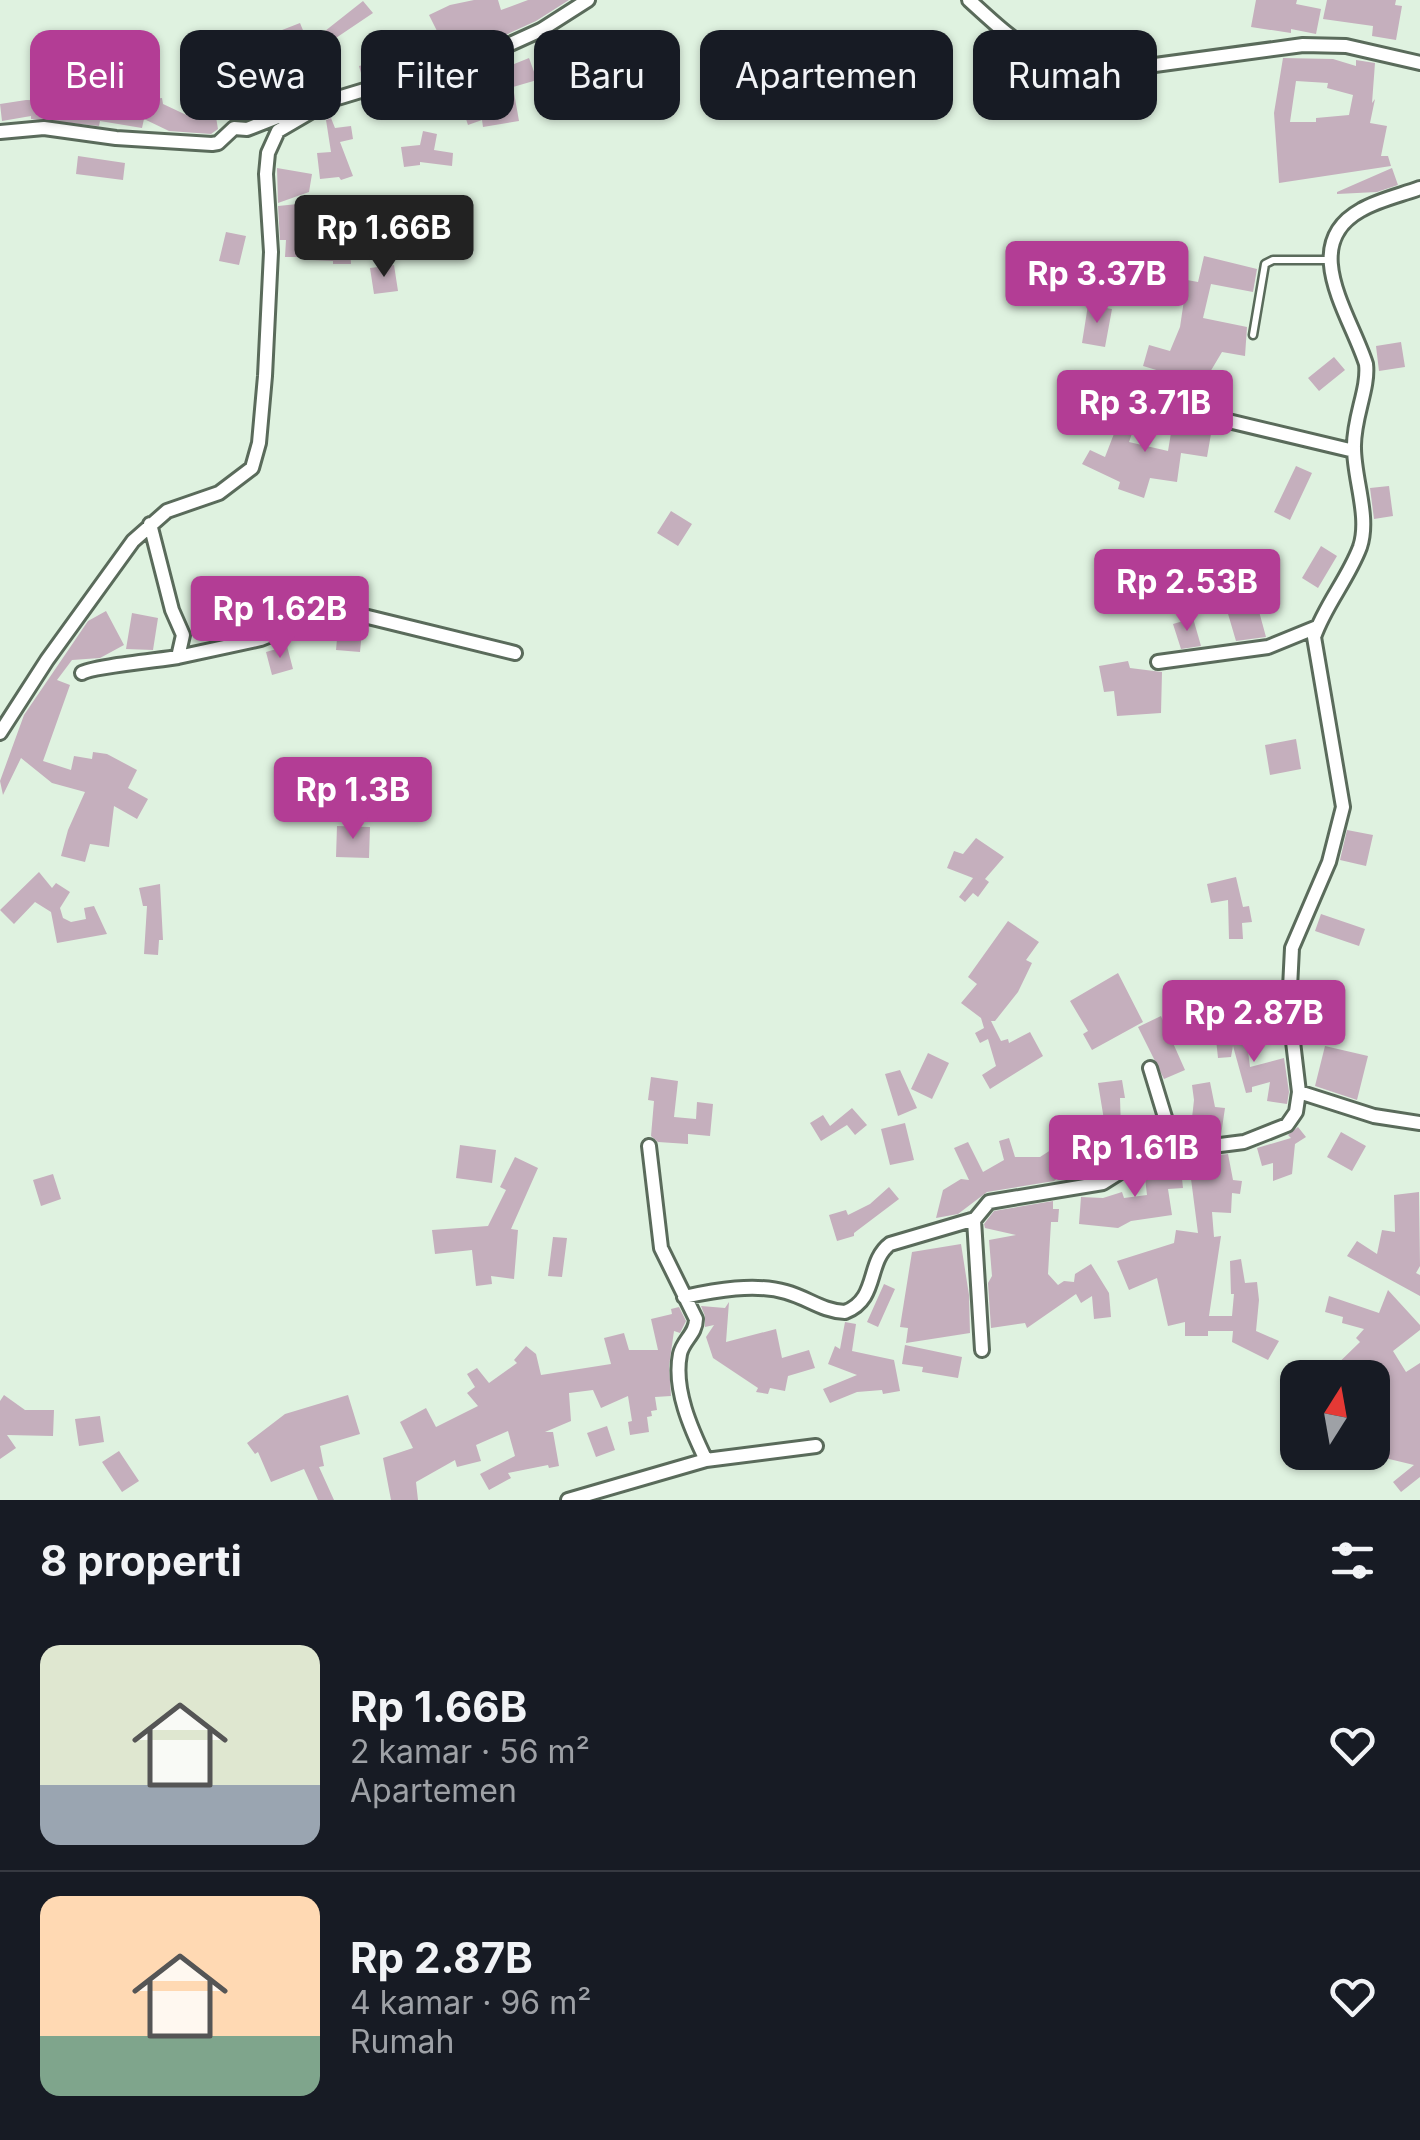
<!DOCTYPE html>
<html lang="id">
<head>
<meta charset="utf-8">
<style>
  body { margin:0; font-family:Inter,sans-serif; background:#242831; color:#f1f3f6; height:100vh; display:flex; flex-direction:column; font-size:38px; white-space:nowrap }
  * { box-sizing:border-box; margin:0 }
  p { font-size:32px; color:#9ea1a6 }
  .icon { flex:none; width:55px; height:55px; fill:none; stroke:currentColor; stroke-width:2; stroke-linecap:round; stroke-linejoin:round }
  .map { position:relative; height:1500px; overflow:hidden }
  .panel { display:flex; flex-direction:column; background:#171b24; flex:1 }
  .panel>* { flex:none }
  .banner { position:absolute; left:30px; top:30px; width:1360px; height:90px; display:flex; gap:20px }
  .needle { width:65px; rotate:11deg }
  .buttons { position:absolute; left:1280px; top:1360px; display:grid; gap:20px }
  .buttons a { display:grid; place-items:center; width:110px; height:110px; border-radius:20px; background:#171b24; box-shadow:0 2px 8px #0004; font-size:50px }
  .price { position:absolute; translate:-50% -85px; padding:0 22px; border-radius:10px; background:#b33d95; color:#fff; font-size:32px; line-height:65px; filter:drop-shadow(0 2px 5px #0008) }
  .price::after { content:''; position:absolute; left:50%; top:60px; width:30px; height:22px; margin-left:-15px; background:inherit; clip-path:polygon(0 0,100% 0,50% 100%) }
  .price.current { background:#222; color:#fff }
  ul { padding:0; list-style:none }
  li { display:flex; align-items:center; gap:30px; height:250px; padding:0 40px }
  li+li { border-top:2px solid #363941 }
  li span { display:grid; place-items:center; flex:none; width:280px; height:200px; border-radius:20px; color:#555 }
  li>.icon { margin-inline-start:auto }
  span .icon { width:120px; height:120px; fill:#fffc; stroke-width:1 }
  li b { font-size:42px }
  h2 { display:flex; justify-content:space-between; align-items:center; height:120px; padding:0 40px; font-size:42px }
  .chip { padding:0 35px; border-radius:20px; background:#171b24; box-shadow:0 2px 8px #0004; font-size:35px; line-height:90px }
  .chip.current { background:#b33d95; color:#fff }
  .map>svg:first-child { display:block }
</style>
</head>
<body>
<div class="map">
<svg width="1420" height="1500" viewBox="0 0 1420 1500">
  <rect width="100%" height="100%" fill="#dff2e0"/>
  <path fill="#c5afbd" fill-rule="evenodd" d="M474,0H498L501,10L528,0H569L536,21L501,37L498,33L467,44L469,48L456,52L449,33L424,45L425,51L416,53L418,63L363,80L359,66L393,57L390,34L393,38L437,31L429,15L450,5Z
    M1256,0H1297L1296,4L1321,9L1316,34L1291,29V33L1251,27Z
    M1327,0H1396L1395,5L1402,6L1396,40L1372,36L1373,26L1323,19Z
    M363,1L373,13L327,44L320,35Z
    M300,23L307,40L292,44L307,81L285,90L286,93L261,99L256,80L263,78L249,43Z
    M229,33L243,52L224,65L211,46Z
    M73,36L109,40L107,62L58,56L61,43L72,45Z
    M529,58L537,80L513,87L519,121L483,127L482,120L468,125L463,110L472,106L464,84Z
    M1283,58L1333,59L1356,66V60L1375,63L1372,103L1375,99L1370,123L1387,126L1381,156H1388L1391,166L1279,183L1274,113ZM1296,81L1328,83L1327,88L1353,95L1349,115L1316,118V122H1290Z
    M80,96L134,109L136,101L152,105V99L162,98L163,104L195,119L216,117L218,129L211,134L169,131L144,119L142,128L100,121L99,126L31,119V116L2,121L0,104L26,100L78,101Z
    M252,100L253,112L210,115L209,102Z
    M331,118L335,128L351,126L353,139L340,142L353,176L341,180L339,177L320,179L317,153L331,152L326,120Z
    M423,131L437,134L434,150L453,153L452,166L420,162V165L404,167L401,147L420,145Z
    M78,156L125,163L123,180L76,174Z
    M277,168L312,174L309,192L278,203Z
    M1392,168L1398,185L1377,192L1337,194V192Z
    M350,199L351,209L360,210V235L358,247L350,246L351,264H333V261L312,260V257H285L286,240H280L278,206L308,203L306,211L335,204L334,200Z
    M226,232L246,236L239,265L219,261Z
    M1204,256L1257,269L1253,292L1211,284L1203,318L1247,327L1245,356L1222,352L1197,394L1178,383L1164,419L1147,412L1163,372L1143,366L1149,345L1170,351L1180,327L1187,280L1198,282Z
    M394,265L398,291L374,294L370,268Z
    M1088,305L1112,309L1105,347L1082,343Z
    M1401,342L1405,367L1379,371L1376,346Z
    M1334,357L1345,370L1319,391L1308,378Z
    M1127,400L1142,406L1129,442L1168,451L1172,427L1211,434L1207,457L1181,453L1177,482L1150,478L1144,498L1118,489L1120,482L1082,464L1090,450L1105,457Z
    M1296,466L1312,473L1290,520L1274,512Z
    M1389,486L1393,516L1374,519L1370,488Z
    M671,511L692,524L678,546L657,533Z
    M1321,546L1337,556L1318,588L1302,578Z
    M1229,574L1254,576L1252,605L1257,604L1266,637L1236,641L1226,607Z
    M106,611L124,645L100,658L72,660L57,680L70,685L43,761L71,770L74,756L92,759L93,752L107,754L137,770L128,788L148,799L137,819L114,806L109,847L90,844L85,862L61,856L68,830L85,792L52,783L21,758L3,795L0,781L24,715L88,621Z
    M132,613L158,618L153,650L126,649Z
    M1193,618L1201,646L1181,649L1173,624Z
    M338,628L362,631L360,652L336,650Z
    M287,646L293,669L272,675L266,652Z
    M1128,661L1130,668L1162,672L1161,713L1117,716L1114,691L1104,692L1099,666Z
    M1296,739L1301,769L1270,775L1265,745Z
    M337,826L370,827L369,858L336,857Z
    M1347,830L1373,835L1366,866L1340,860Z
    M976,838L1004,857L985,879L989,882L978,897L973,893L965,902L959,897L973,878L947,868L954,851L963,854Z
    M39,872L52,888L56,883L70,892L60,908L63,918L71,922L86,919L84,908L94,906L107,934L57,943L51,912L35,902L14,924L0,910Z
    M1236,877L1243,907L1249,906L1252,922L1242,923L1243,939H1229L1228,900L1211,903L1207,884Z
    M160,884L163,940H159L158,955L144,954L147,906H143L139,888Z
    M1321,914L1365,929L1359,946L1315,931Z
    M1008,921L1039,942L1026,960L1032,963L1018,992L995,1021H991L1001,1041L1008,1039L1009,1043L1030,1032L1043,1056L990,1089L982,1075L996,1066L988,1039L980,1043L975,1033L984,1028L981,1018L961,1003L977,984L968,977Z
    M1118,973L1143,1022L1092,1050L1083,1034L1088,1031L1070,1001Z
    M1161,1016L1185,1070L1164,1079L1138,1027Z
    M1245,1026L1250,1067L1284,1058L1289,1092L1287,1104L1267,1101L1270,1082L1252,1087V1092L1246,1093L1233,1046L1231,1057L1218,1058L1215,1030Z
    M1325,1046L1368,1056L1357,1100L1315,1086Z
    M928,1053L949,1063L932,1099L911,1089Z
    M900,1070L917,1108L898,1116L885,1074Z
    M651,1077L678,1081L674,1117L696,1119L697,1102L713,1104L710,1136L688,1134V1144L658,1142L651,1136L654,1101L648,1100Z
    M1122,1080L1125,1098H1120L1121,1129L1152,1117L1162,1142L1147,1144L1136,1150L1131,1136L1090,1137L1087,1125L1104,1120L1098,1083Z
    M1210,1082L1215,1107L1225,1108L1221,1135L1190,1136L1194,1100L1192,1085Z
    M852,1108L867,1125L855,1135L847,1125L821,1141L810,1123L823,1115L830,1126Z
    M905,1123L914,1160L890,1165L881,1129Z
    M1298,1127L1306,1137L1295,1144L1292,1174L1273,1181V1163L1262,1166L1257,1148L1291,1138L1288,1135Z
    M1341,1132L1366,1146L1352,1171L1327,1157Z
    M1009,1138L1015,1157H1040L1057,1146L1064,1156L1102,1142L1111,1166L1084,1176L1078,1162L1054,1181L987,1192L958,1214L936,1218L943,1190L961,1179L969,1180L954,1148L968,1142L983,1172L1004,1160L999,1141Z
    M460,1145L496,1150L492,1183L456,1178Z
    M1228,1154L1233,1180L1242,1181L1240,1194L1232,1193L1231,1213L1212,1212L1214,1237L1221,1236L1209,1316H1232L1234,1294H1231L1230,1261L1241,1259L1245,1283L1257,1282L1259,1300L1256,1331L1279,1341L1268,1360L1232,1342L1233,1331H1208V1336H1185V1322L1168,1326L1157,1278L1129,1290L1117,1261L1174,1243L1176,1230L1198,1233L1191,1179L1217,1178L1212,1156Z
    M515,1157L538,1168L511,1229L518,1230L514,1279L491,1276L492,1284L476,1286L472,1250L435,1254L432,1230L488,1226L506,1190L500,1187Z
    M1180,1160L1183,1188L1168,1189L1172,1215L1131,1221L1118,1228L1079,1224L1081,1197L1103,1198L1122,1192L1124,1198L1147,1195L1144,1169L1152,1164Z
    M53,1174L61,1199L41,1206L33,1180Z
    M889,1187L899,1199L854,1233V1236L837,1241L829,1215L846,1210L848,1215L870,1204Z
    M1419,1192L1420,1266L1416,1273L1420,1275V1296L1347,1256L1357,1241L1377,1254L1382,1230L1395,1232L1394,1195Z
    M1053,1201V1209H1059L1058,1222H1051L1048,1274L1058,1285L1064,1281L1074,1282L1075,1274L1091,1264L1109,1293L1111,1317L1094,1319L1092,1296L1081,1303L1076,1294L1027,1328L1025,1323L991,1328L988,1283L992,1276L989,1240L1016,1235L985,1228L984,1224L994,1211Z
    M553,1237L567,1238L562,1277L548,1276Z
    M961,1244L969,1295L970,1333L906,1343L908,1328L900,1327L912,1252Z
    M884,1284L895,1289L878,1327L867,1322Z
    M1388,1290L1420,1325V1330L1393,1351L1406,1372L1420,1363V1477L1401,1492L1393,1482L1414,1465L1385,1458L1372,1467V1378H1323L1360,1342L1356,1338L1364,1329L1342,1323L1343,1317L1325,1312L1329,1296L1379,1313Z
    M729,1302L726,1342L776,1329L782,1358L809,1350L815,1368L788,1376L785,1391L770,1388L768,1394L756,1392L758,1388L713,1358L706,1337L714,1325L705,1327V1316L701,1306L725,1308Z
    M679,1307L686,1321L680,1333L674,1331L669,1366L671,1396L655,1397L657,1410L651,1411L652,1416L647,1417L649,1432L630,1435L628,1422L632,1421L628,1396L601,1408L593,1390L569,1393L571,1421L545,1432H553L559,1466L549,1468L548,1465L508,1473L511,1478L489,1490L480,1474L515,1456L508,1431L476,1445L481,1461L457,1467L455,1460L416,1482L418,1500H391L383,1458L413,1448L400,1422L426,1408L436,1427L478,1406L467,1393L475,1387L467,1374L477,1368L489,1383L517,1363L514,1360L526,1346L536,1354L541,1375L611,1364L604,1338L624,1333L629,1350H658L651,1319L672,1314L671,1309Z
    M845,1322L856,1324L852,1351L894,1360L900,1391L883,1394L882,1390L857,1392L830,1403L823,1389L857,1375L828,1364L835,1346L840,1349Z
    M905,1345L962,1357L958,1378L922,1372L923,1367L902,1364Z
    M4,1395L25,1410H54L53,1436L7,1435L16,1448L0,1459V1401Z
    M348,1395L360,1434L320,1446L324,1466L319,1467L334,1500H318L304,1469L271,1482L258,1452L255,1454L247,1443L285,1414Z
    M100,1416L104,1442L79,1446L75,1419Z
    M607,1426L615,1450L596,1457L587,1433Z
    M119,1451L139,1481L122,1492L102,1462Z"/>
  <g fill="none" stroke-linecap="round" stroke-linejoin="round">
    <defs>
      <path id="service" d="M1253,335L1265,264L1273,260H1329"/>
      <path id="minor" d="M969,0C1019,46 1046,71 1118,70L1303,45L1346,46L1420,63
        M0,132L44,128L116,138L212,144L218,143L234,128L247,129L301,108
        M1199,414L1354,451
        M150,524L172,610L183,635L178,657L261,639L316,617L340,614L368,617L515,653
        M1158,662L1268,647L1317,627
        M82,673C90,667 160,660 178,657
        M0,733L47,660L133,541L167,511L219,493L252,468L259,443L265,376L271,252L266,174L268,153L278,131L331,100L497,50L541,30L588,0
        M1150,1068L1175,1150
        M1299,1092L1374,1116L1420,1123
        M974,1220L982,1350
        M684,1297C716,1290 755,1283 786,1292C808,1298 822,1311 845,1312C879,1299 866,1262 890,1244L975,1219L989,1202L1103,1183L1149,1154L1244,1142L1287,1125L1296,1112L1299,1092L1289,1008L1292,948L1329,862L1343,807L1314,637C1325,605 1348,579 1360,547C1370,517 1354,479 1354,448C1353,418 1369,389 1366,364C1350,314 1298,245 1361,210C1378,200 1401,195 1420,188
        M706,1460L816,1446
        M568,1500L706,1460C691,1429 673,1389 680,1354C683,1340 696,1334 696,1319L661,1248L649,1146"/>
    </defs>
    <use href="#service" stroke="#5a6b5b" stroke-width="11"/>
    <use href="#minor" stroke="#5a6b5b" stroke-width="18"/>
    <use href="#service" stroke="#fff" stroke-width="6"/>
    <use href="#minor" stroke="#fff" stroke-width="12"/>
  </g>
</svg>
<div class="buttons">
<a><svg class="needle" viewBox="-14 -14 28 28"><path d="M0-13l5 13h-10z" fill="#e53935"/><path d="M0 13l5-13h-10z" fill="#9ea1a6"/></svg></a>
</div>
<b class="price current" style="left:384px;top:280px">Rp 1.66B</b>
<b class="price" style="left:1097px;top:326px">Rp 3.37B</b>
<b class="price" style="left:1145px;top:455px">Rp 3.71B</b>
<b class="price" style="left:1187px;top:634px">Rp 2.53B</b>
<b class="price" style="left:280px;top:661px">Rp 1.62B</b>
<b class="price" style="left:353px;top:842px">Rp 1.3B</b>
<b class="price" style="left:1254px;top:1065px">Rp 2.87B</b>
<b class="price" style="left:1135px;top:1200px">Rp 1.61B</b>
<div class="banner">
<a class="chip current">Beli</a>
<a class="chip">Sewa</a>
<a class="chip">Filter</a>
<a class="chip">Baru</a>
<a class="chip">Apartemen</a>
<a class="chip">Rumah</a>
</div>
</div>
<section class="panel">
<h2>8 properti<svg class="icon" aria-label="filters" viewBox="0 0 24 24"><path d="M4 7h16M4 17h16"/><circle cx="9" cy="7" r="2"/><circle cx="15" cy="17" r="2"/></svg></h2>
<ul>
<li><span style="background:linear-gradient(#dfe7d0 70%,#9aa5b1 0)"><svg class="icon" aria-label="home" viewBox="0 0 24 24"><path d="M3 11l9-7 9 7M6 9v11h12V9"/></svg></span><div><b>Rp 1.66B</b><p>2 kamar · 56 m²</p><p>Apartemen</p></div><svg class="icon" aria-label="heart" viewBox="0 0 24 24"><path d="M12 20l-8-8c-3-5 5-10 8-4 3-6 11-1 8 4z"/></svg></li>
<li><span style="background:linear-gradient(#ffd9b3 70%,#7fa58c 0)"><svg class="icon" aria-label="home" viewBox="0 0 24 24"><path d="M3 11l9-7 9 7M6 9v11h12V9"/></svg></span><div><b>Rp 2.87B</b><p>4 kamar · 96 m²</p><p>Rumah</p></div><svg class="icon" aria-label="heart" viewBox="0 0 24 24"><path d="M12 20l-8-8c-3-5 5-10 8-4 3-6 11-1 8 4z"/></svg></li>
</ul>
</section>
</body>
</html>
